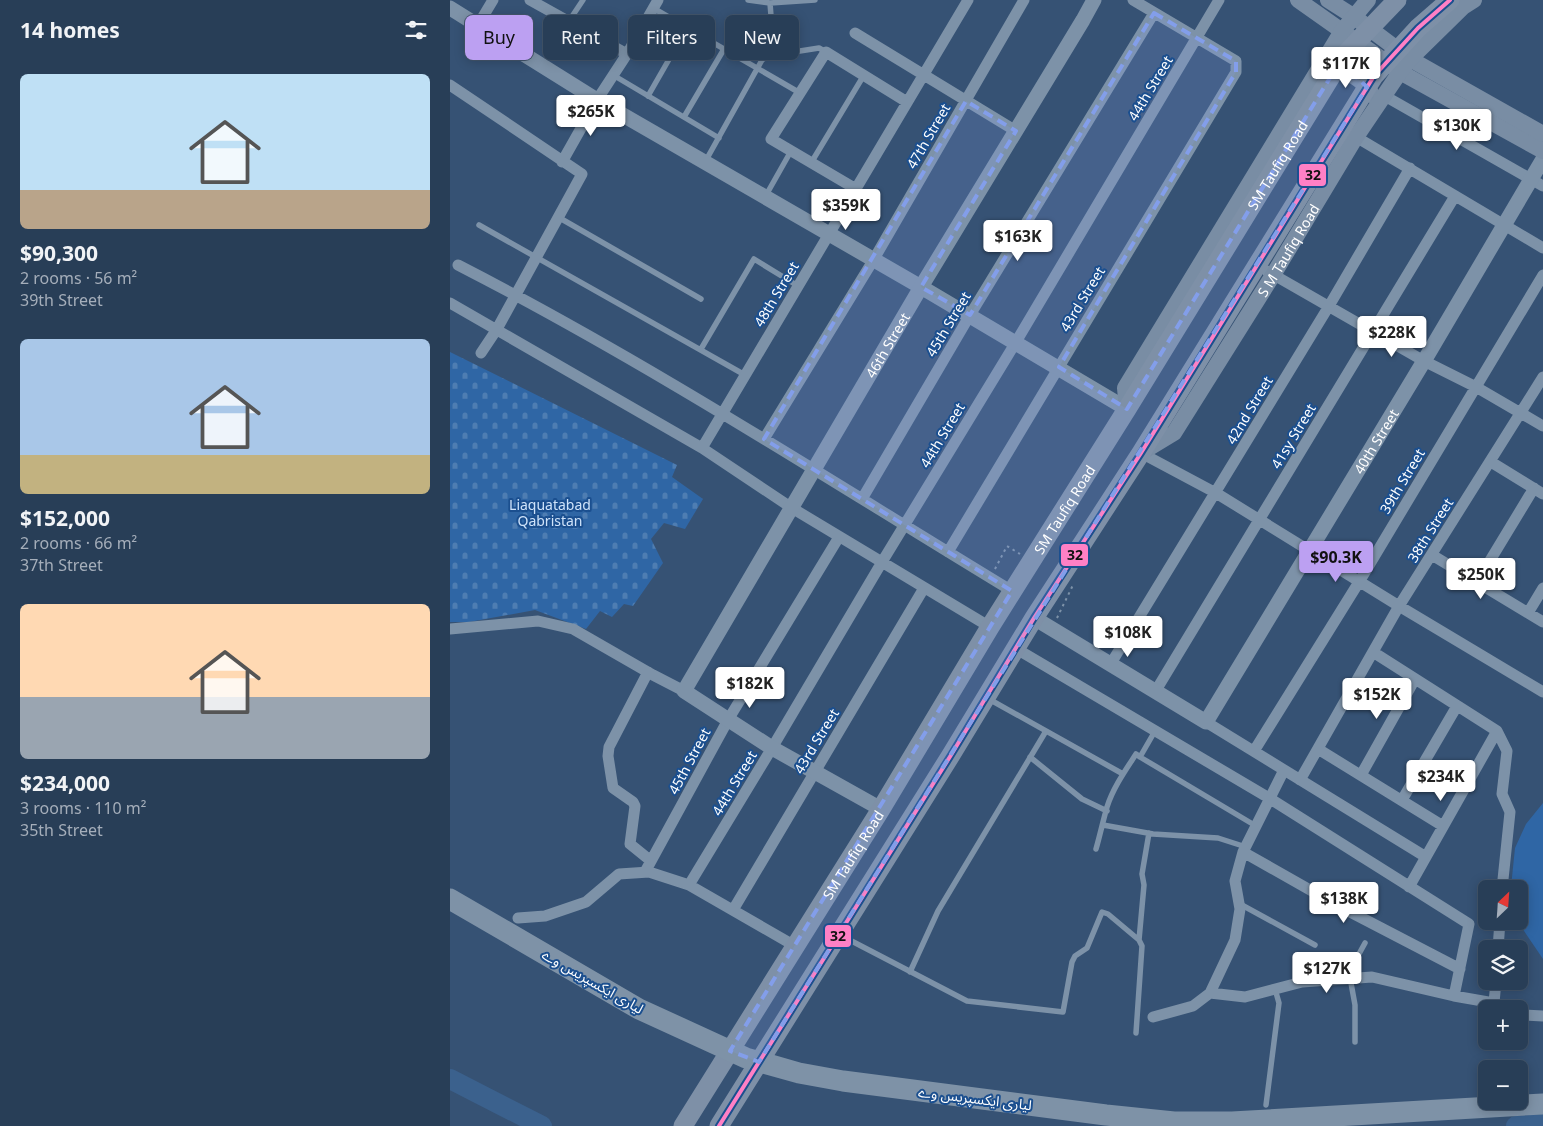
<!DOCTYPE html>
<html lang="en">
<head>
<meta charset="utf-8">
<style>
  body { margin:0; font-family:"Noto Sans","Noto Sans Arabic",sans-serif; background:#344961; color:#f1f3f6; height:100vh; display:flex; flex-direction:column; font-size:19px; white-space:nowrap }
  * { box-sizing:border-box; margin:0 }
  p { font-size:16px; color:#a5aeba }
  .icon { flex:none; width:28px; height:28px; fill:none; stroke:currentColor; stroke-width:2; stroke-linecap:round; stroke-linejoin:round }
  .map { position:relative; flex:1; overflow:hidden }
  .sheet { display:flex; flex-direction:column; background:#283e57; width:450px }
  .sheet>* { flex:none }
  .guide { position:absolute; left:15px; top:15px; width:475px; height:45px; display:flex; gap:10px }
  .needle { width:32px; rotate:25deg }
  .tools { position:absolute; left:1028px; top:880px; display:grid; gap:10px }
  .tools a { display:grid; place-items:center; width:50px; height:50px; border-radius:8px; background:#283e57; box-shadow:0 2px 12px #0003,0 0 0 1px #44576d; font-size:25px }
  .price { position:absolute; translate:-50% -42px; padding:0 11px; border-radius:5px; background:#fff; color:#222; font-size:16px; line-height:32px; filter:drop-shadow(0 1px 2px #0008) }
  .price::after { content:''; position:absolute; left:50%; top:30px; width:15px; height:11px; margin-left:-8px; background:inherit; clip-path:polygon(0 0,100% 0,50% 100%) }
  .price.selected { background:#bca0f2; color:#111 }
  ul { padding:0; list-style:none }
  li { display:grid; align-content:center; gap:10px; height:265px; padding:0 20px }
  li span { display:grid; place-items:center; height:155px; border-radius:8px; color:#555 }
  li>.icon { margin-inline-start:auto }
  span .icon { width:90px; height:90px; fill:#fffc; stroke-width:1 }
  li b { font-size:21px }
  h2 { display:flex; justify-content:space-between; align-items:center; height:60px; padding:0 20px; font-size:21px }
  .chip { padding:0 18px; border-radius:8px; background:#283e57; box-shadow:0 2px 12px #0003,0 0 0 1px #44576d; font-size:18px; line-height:45px }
  .chip.selected { background:#bca0f2; color:#111 }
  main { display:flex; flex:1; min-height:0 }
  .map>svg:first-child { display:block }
</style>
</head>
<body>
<main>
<section class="sheet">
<h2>14 homes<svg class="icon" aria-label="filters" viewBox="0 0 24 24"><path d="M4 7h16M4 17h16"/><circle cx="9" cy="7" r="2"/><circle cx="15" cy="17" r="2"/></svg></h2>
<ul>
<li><span style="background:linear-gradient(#bfe0f5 75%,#b9a48a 0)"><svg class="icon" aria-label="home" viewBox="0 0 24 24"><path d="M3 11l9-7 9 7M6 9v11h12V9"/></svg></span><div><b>$90,300</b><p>2 rooms · 56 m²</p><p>39th Street</p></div></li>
<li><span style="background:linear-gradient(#a9c7e8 75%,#c2b280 0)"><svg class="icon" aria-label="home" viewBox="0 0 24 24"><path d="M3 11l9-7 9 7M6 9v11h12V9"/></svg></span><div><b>$152,000</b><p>2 rooms · 66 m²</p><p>37th Street</p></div></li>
<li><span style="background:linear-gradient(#ffd9b3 60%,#9aa5b1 0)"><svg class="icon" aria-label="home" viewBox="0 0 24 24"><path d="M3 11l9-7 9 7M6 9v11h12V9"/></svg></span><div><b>$234,000</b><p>3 rooms · 110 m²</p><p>35th Street</p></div></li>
</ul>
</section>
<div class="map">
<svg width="1093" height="1126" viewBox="0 0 1093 1126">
  <defs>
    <pattern id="cemetery-stones" width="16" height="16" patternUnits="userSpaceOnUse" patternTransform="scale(1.25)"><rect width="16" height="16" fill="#2f66a5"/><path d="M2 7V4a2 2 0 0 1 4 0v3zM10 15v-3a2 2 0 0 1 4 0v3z" fill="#4e7db2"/></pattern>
  </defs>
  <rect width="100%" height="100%" fill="#365274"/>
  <path fill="url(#cemetery-stones)" d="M0,352L227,465L222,477L253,499L235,529L214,523L201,539L213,563L183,606L174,604L162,617L150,611L136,629L85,610L19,622H0Z"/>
  <path fill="#2f66a5" d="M1093,803V959L1070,925L1069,889H1061V887L1065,848L1076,824Z"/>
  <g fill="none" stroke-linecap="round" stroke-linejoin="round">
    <path stroke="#3b618d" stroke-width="20" d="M0,1079L92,1126
      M1066,1126L1093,1124"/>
    <path stroke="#7d92a8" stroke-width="2" stroke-dasharray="2.5 4" stroke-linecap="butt" d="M545,569L557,546L570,554
      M607,618L623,585"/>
    <path stroke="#7d92a8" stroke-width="5.5" d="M298,0L320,3L365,0
      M320,3L324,55
      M203,8L350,93
      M119,21L133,0
      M163,75L269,138
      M198,96L237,28
      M234,117L274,49
      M255,162L312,60L318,56L369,48L376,52
      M361,163L414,75
      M315,197L341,151
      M108,217L251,299
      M29,225L295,375
      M251,349L304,259L348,286
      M537,698L673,774
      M705,731L690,757L806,826
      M580,757L632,799L657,811
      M653,825L703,834L768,838L796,847
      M646,849C650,835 653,821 657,807C663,788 675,771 686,754L690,757
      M790,904L865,945
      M390,935L517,1001L613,1012L622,962L625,956L637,948L652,912L658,914L689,940
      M460,972L488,911L596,731
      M686,1033L692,946L689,940L694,885L692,874L699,833
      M905,1042V1005L899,972L915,943
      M816,1105L829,1003L825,989"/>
    <path stroke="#7d92a8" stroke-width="11" d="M80,0L177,54
      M28,25L43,0
      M405,33L566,131
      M0,85L132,174L47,329L31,353
      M933,95L1093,186
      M906,137L1093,248
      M112,162L147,100L177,54L208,0
      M406,189L321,139L376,52L457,102
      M8,265C199,363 379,480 562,591
      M817,271L974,361L1026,387L1093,426
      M0,303L252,448L342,508L540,627
      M314,439L424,259L574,0
      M252,448L518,0
      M691,453L766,493L949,606L1093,692
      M1041,462L1093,494
      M412,499L520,315L704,13
      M498,552L786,72V61L683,0
      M982,555L1093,622
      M1027,582L1084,488
      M1078,613L1093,588
      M0,629L88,621L123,629L203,675L234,691
      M565,648L819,798L1019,924L1004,996
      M923,652L1047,731L1057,751L1052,794L1060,812L1052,889
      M660,665L879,306L960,168
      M198,672L159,747L158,756L163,788L183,802L185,806L180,844L201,861
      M705,692L1005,196
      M756,722L976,857
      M868,749L993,826
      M804,751L909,582L1093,275
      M911,775L965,679
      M850,780L949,606L1093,377
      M952,800L1007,706
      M793,852L883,903L1010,969
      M195,872L278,720L389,537
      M239,885L322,748L432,562L566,342L769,0
      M959,887L1047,731
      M283,910L474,588
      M68,918L95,916L136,902L169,874L199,872L239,885L345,946
      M1048,949L1050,921
      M760,993L785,940L790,909L785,881L793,852L834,770
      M1044,1003L1046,981
      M1069,1013L1073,1015L1093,1016
      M703,1017L743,1006L760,993L795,997L852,982L922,977L1004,996L1044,1003L1058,1009"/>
    <g stroke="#7d92a8" stroke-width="15">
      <path d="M0,8L147,100L471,287L677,409"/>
      <path id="s1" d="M584,618L756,722L974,361L1093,159"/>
      <path id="s2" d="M431,809L322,748L234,691L471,287L633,20L644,0"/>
    </g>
    <g stroke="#798da4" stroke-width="16">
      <path d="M848,0L950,72L1093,151"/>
      <path d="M878,0L903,16L960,59L1093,134"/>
      <path d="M873,68C895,69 912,77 923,96"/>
      <path d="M677,409L675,388L892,31L918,0"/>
      <path id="s3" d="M691,453L724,433L823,275L906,137L950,72L960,59L1013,7L1024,0"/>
    </g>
    <g stroke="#7e90a7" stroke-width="19">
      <path id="s4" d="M233,1126L431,809L540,627L677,409L885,70L897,52L947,0"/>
      <path d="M269,1126L501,755L584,618L691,453L924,76L968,28L1000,0"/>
    </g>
    <path stroke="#7e92a7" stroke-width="21" d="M0,899L189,1009L296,1058L349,1073L393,1081L656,1115L724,1122H782L1093,1104"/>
    <defs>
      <path id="bus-1" d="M269,1126L501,755L584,618L691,453L924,76L968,28L1000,0"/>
    </defs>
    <use href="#bus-1" stroke="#1b4f8f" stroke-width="8"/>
    <use href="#bus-1" stroke="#ff80c5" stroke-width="4"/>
  </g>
  <path fill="#839eea" fill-opacity="0.2" stroke="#839eea" stroke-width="4" stroke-dasharray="10 6" stroke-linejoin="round" d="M704,13L786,61V72L609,367L677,409L886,68L904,75L917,87L309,1062L280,1051L562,591L314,439L516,101L566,131L471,287L520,315Z"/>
  <g text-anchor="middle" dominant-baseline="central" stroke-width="4" stroke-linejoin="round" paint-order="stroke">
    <g font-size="14" fill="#fff" stroke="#1b4f8f">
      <text transform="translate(700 88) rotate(-59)">44th Street</text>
      <text transform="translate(478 136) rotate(-60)">47th Street</text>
      <text stroke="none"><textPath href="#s4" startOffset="1130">SM Taufiq Road</textPath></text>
      <text stroke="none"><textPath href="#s3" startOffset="254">S M Taufiq Road</textPath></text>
      <text transform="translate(326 294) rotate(-59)">48th Street</text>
      <text transform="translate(632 299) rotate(-59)">43rd Street</text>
      <text transform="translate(498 324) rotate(-59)">45th Street</text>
      <text stroke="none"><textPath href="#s2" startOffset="631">46th Street</textPath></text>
      <text transform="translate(799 410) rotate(-59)">42nd Street</text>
      <text transform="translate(492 435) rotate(-59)">44th Street</text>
      <text transform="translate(843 436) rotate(-59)">41sy Street</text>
      <text stroke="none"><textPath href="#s1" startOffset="529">40th Street</textPath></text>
      <text transform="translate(952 481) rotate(-59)">39th Street</text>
      <text stroke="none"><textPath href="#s4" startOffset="725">SM Taufiq Road</textPath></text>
      <text transform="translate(980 530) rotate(-58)">38th Street</text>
      <text transform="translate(366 741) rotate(-59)">43rd Street</text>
      <text transform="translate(239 761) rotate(-62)">45th Street</text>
      <text transform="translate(284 783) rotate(-59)">44th Street</text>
      <text stroke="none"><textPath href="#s4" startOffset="320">SM Taufiq Road</textPath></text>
      <text transform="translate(143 981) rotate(30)">لیاری ایکسپریس وے</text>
      <text transform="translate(525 1098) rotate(7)">لیاری ایکسپریس وے</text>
    </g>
    <g font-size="14" fill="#cfe3fa" stroke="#1b4f8f">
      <text x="100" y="504">Liaquatabad<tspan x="100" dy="16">Qabristan</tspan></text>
    </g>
  </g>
  <g stroke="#1b4f8f" stroke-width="2">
    <rect x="848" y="163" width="29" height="24" rx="5" fill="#ff80c5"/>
    <rect x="610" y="543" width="29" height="24" rx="5" fill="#ff80c5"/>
    <rect x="374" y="924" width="28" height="24" rx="5" fill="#ff80c5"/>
  </g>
  <g font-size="14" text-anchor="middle" font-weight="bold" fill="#111">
    <text x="863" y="180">32</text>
    <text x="625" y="560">32</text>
    <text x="388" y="941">32</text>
  </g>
</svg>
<div class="tools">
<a><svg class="needle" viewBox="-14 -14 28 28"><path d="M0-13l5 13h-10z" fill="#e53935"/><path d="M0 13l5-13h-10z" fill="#a5aeba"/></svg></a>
<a><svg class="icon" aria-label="layers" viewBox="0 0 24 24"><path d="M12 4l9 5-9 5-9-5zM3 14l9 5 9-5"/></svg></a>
<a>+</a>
<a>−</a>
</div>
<b class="price" style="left:896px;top:89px">$117K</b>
<b class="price" style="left:141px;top:137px">$265K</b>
<b class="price" style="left:1007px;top:151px">$130K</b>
<b class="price" style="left:396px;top:231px">$359K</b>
<b class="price" style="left:568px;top:262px">$163K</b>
<b class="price" style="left:942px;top:358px">$228K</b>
<b class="price selected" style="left:886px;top:583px">$90.3K</b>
<b class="price" style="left:1031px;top:600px">$250K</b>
<b class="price" style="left:678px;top:658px">$108K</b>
<b class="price" style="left:300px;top:709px">$182K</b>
<b class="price" style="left:927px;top:720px">$152K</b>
<b class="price" style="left:991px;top:802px">$234K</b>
<b class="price" style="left:894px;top:924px">$138K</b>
<b class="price" style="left:877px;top:994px">$127K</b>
<div class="guide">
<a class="chip selected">Buy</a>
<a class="chip">Rent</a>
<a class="chip">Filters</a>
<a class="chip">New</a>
</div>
</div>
</main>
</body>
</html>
